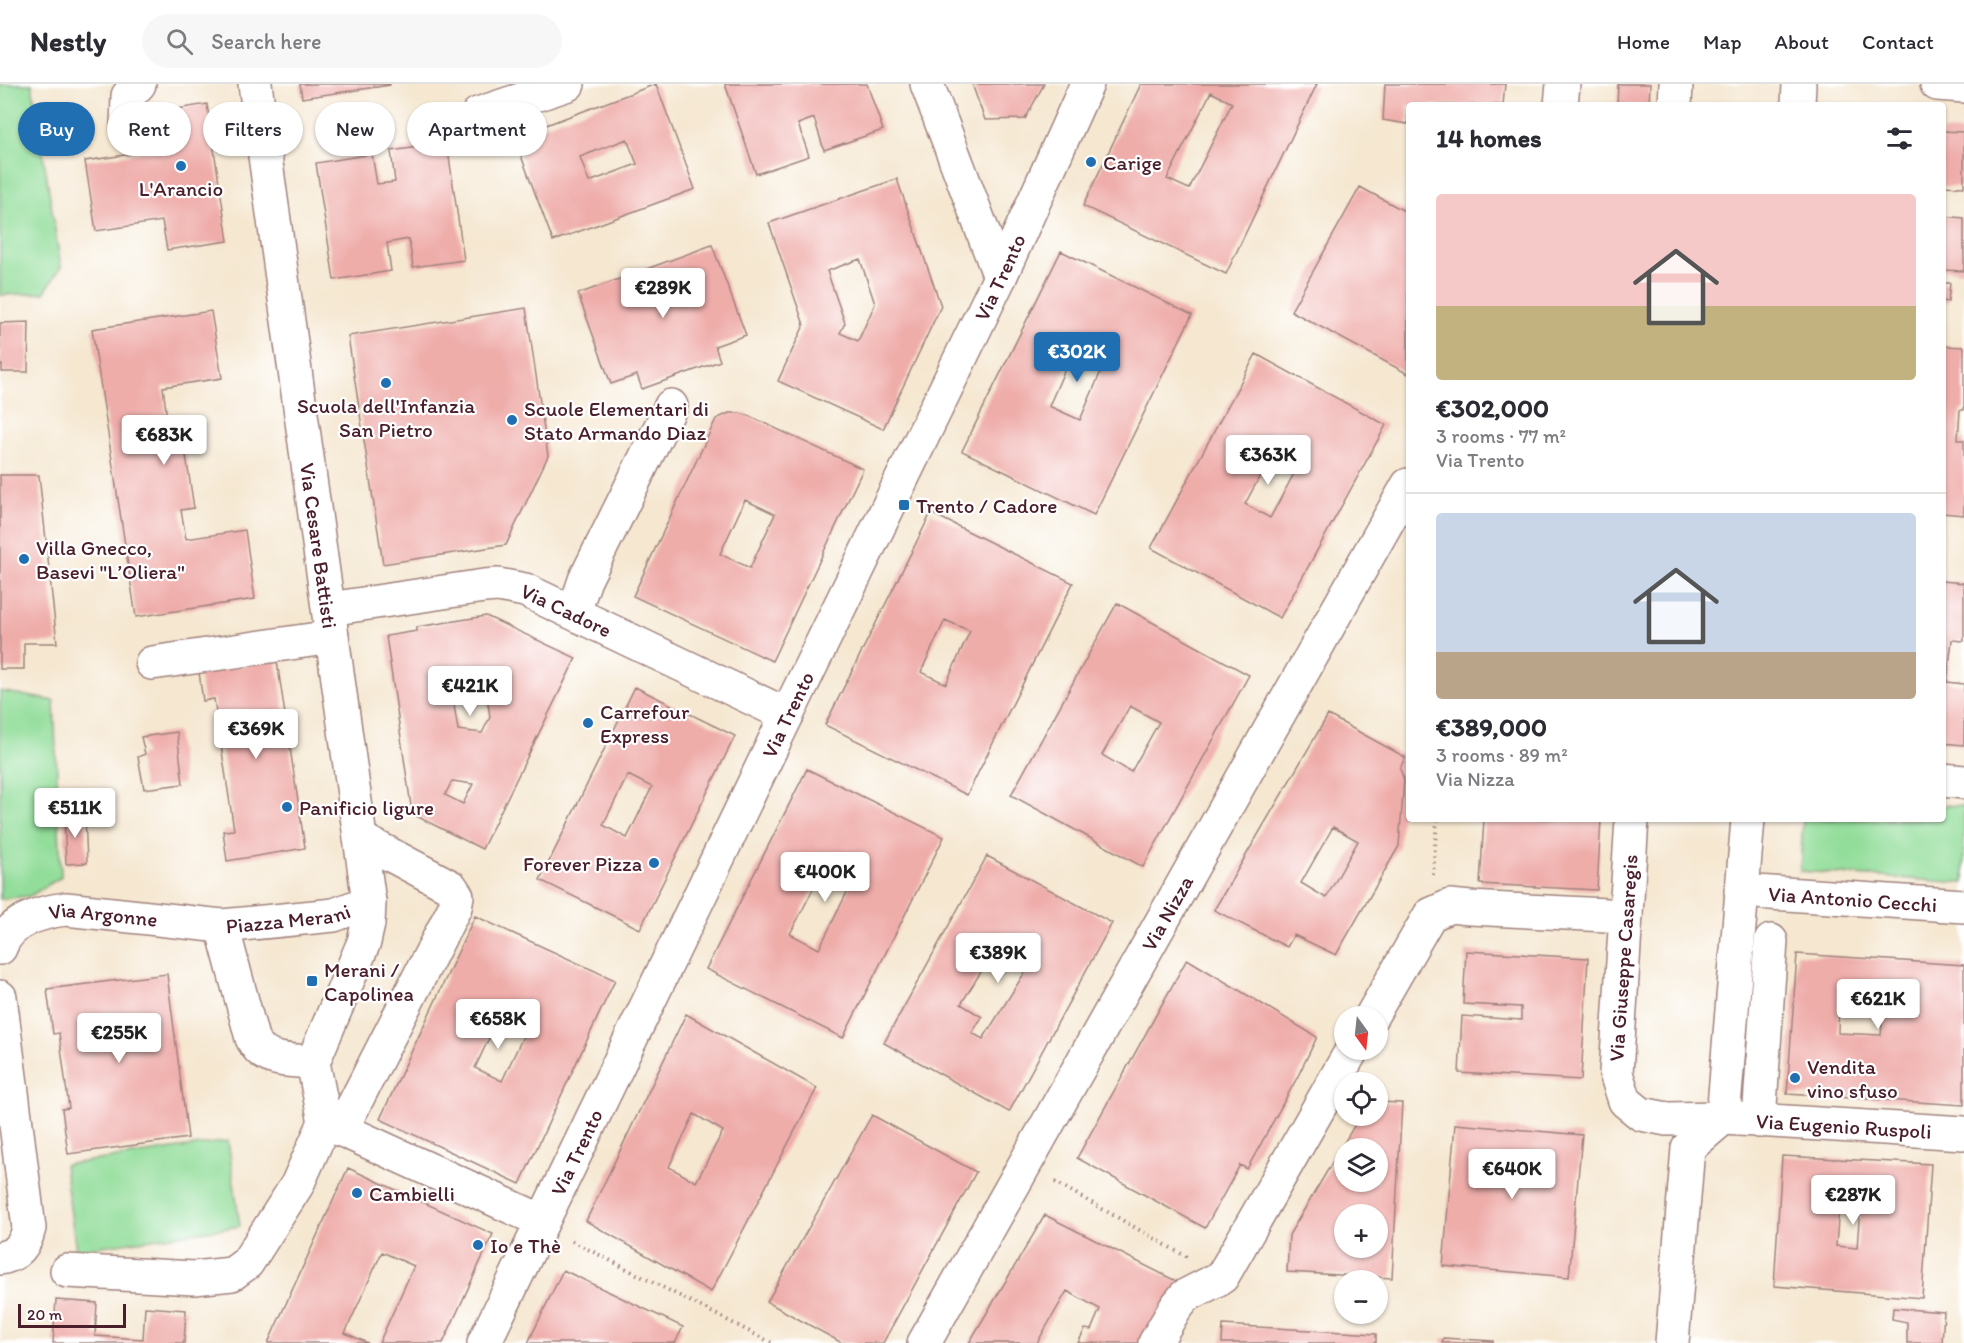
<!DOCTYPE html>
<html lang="en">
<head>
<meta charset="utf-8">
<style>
  body { margin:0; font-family:Itim,sans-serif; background:#f7f7f7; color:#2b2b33; height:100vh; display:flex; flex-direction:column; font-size:22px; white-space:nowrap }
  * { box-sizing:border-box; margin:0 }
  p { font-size:20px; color:#7c7c81 }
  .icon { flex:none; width:33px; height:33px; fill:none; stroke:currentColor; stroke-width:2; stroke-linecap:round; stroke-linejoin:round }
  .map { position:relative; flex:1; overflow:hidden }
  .side { position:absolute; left:1406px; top:18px; width:540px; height:720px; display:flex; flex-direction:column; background:#fff; border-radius:6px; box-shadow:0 2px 4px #0004 }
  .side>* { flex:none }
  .top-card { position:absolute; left:18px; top:18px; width:570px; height:54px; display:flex; gap:12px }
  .needle { width:39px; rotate:165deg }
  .buttons { position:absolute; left:1334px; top:922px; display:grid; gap:12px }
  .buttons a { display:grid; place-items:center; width:54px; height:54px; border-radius:50%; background:#fff; box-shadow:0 2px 4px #0004; font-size:30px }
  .scale { position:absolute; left:18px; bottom:15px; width:108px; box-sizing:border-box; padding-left:6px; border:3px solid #4a1f2b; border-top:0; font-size:16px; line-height:21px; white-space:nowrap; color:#4a1f2b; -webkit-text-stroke:4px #fff; paint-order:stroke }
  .price { position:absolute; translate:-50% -51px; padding:0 14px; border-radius:6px; background:#fff; color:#222; font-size:20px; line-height:39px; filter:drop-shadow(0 2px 3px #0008) }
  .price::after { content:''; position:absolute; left:50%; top:36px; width:18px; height:14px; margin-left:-9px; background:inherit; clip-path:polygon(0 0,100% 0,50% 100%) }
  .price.selected { background:#1f6fb2; color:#fff }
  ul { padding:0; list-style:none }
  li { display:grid; align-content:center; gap:12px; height:318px; padding:0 30px }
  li+li { border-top:2px solid #e1e1e2 }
  li span { display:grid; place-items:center; height:186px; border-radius:6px; color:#555 }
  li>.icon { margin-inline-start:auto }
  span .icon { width:108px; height:108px; fill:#fffc; stroke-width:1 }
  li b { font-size:26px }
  h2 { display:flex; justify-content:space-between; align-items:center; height:72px; padding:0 30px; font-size:26px }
  .pill { padding:0 21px; border-radius:27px; background:#fff; box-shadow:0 2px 4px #0004; font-size:21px; line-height:54px }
  .pill.selected { background:#1f6fb2; color:#fff }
  header { display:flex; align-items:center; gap:36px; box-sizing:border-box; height:84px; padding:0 30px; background:#fff; border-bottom:2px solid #e1e1e2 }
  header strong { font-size:28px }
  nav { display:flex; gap:33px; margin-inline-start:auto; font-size:21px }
  .search { width:420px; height:54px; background:#f7f7f7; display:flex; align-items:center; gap:15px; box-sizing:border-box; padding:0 21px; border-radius:33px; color:#7c7c81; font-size:22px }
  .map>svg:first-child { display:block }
</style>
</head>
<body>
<header>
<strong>Nestly</strong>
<div class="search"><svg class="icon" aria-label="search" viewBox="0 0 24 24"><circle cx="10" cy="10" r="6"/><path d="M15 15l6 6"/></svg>Search here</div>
<nav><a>Home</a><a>Map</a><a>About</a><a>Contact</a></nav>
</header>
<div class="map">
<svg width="1964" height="1259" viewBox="0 0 1964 1259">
  <rect width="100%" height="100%" fill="#fff"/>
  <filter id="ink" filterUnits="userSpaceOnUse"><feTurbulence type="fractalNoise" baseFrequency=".0167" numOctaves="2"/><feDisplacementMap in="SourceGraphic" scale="12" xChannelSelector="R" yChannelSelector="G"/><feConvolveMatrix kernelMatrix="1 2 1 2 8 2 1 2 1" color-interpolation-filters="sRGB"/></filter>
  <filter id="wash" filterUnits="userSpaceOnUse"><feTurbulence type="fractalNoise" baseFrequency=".008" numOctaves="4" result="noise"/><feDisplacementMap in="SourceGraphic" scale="24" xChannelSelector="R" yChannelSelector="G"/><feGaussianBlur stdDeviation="1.35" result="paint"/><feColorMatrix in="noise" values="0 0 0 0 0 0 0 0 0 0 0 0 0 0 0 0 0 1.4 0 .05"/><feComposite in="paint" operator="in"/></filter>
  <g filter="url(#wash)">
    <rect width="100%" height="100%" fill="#f5e7d0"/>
    <path fill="#92dd9a" stroke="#6e7e62" stroke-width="1.5" d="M0,0H32L61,183L44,209L0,211Z
      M0,607L54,617L61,793L30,812L0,815Z
      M1943,721L1964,722V799L1800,787L1803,735H1942Z
      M228,1057L240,1142L76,1166L64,1081Z"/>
    <g id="blocks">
      <path fill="#efadaa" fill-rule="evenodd" d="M300,0H390V1L302,14Z
        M656,0L695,105L553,157L514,53ZM627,55L637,80L589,98L580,73Z
        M725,0H867L883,46L824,66L814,34L798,40L809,72L756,90Z
        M972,0H1044L1025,35L985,36Z
        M1141,0H1317L1226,190L1083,122ZM1211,8L1232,19L1189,105L1167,95Z
        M1385,0H1505L1503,21H1408V40L1383,36Z
        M1618,0H1650L1649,21H1617Z
        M207,20L228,157L167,166L162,137L96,147L85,77L152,67L146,30Z
        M1942,47L1964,48V103L1942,102Z
        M447,59L464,176L413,183L409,155L387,159L391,187L334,196L316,79L372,70L377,100L395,98L391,67Z
        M897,95L941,222L883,345L778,297L804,241L769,139ZM860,175L875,220L858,257L840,249L845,239L827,187Z
        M1360,103L1408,129V290L1291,227Z
        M1942,132L1964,134V187L1942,186Z
        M712,161L746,251L715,262L720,277L642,305L637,291L611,300L578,210Z
        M1061,167L1192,231L1094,431L962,367ZM1074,264L1105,278L1080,336L1049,322Z
        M1942,199H1950L1948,218L1942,217Z
        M526,224L548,372L506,461L383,480L348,252Z
        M211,227L222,294L163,303L167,334L180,332L194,424L181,426L186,455L245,446L255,515L136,533L92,245Z
        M29,238L28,288H2V281H0V239Z
        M1942,262L1964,263V326H1960L1958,356H1964V431L1942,429Z
        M1256,270L1386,341L1280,534L1151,464ZM1272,370L1297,384L1270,434L1245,420Z
        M729,329H739L747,331L863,385L772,577L633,512L716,335ZM745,416L775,430L750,484L720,470Z
        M0,391H39L57,559H24V585H0Z
        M931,429L1073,499L967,711L825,641ZM945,536L970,547L946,600L921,588Z
        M1942,497L1964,499V557L1952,556L1947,598L1964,600V661L1942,659Z
        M1117,519L1249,591L1143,783L1011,711ZM1130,622L1159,638L1131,688L1102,671Z
        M486,532L576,574L482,765L408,728L411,722L386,552L417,547V543ZM484,591L490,633L482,649L458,646L450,595ZM452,697L473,700L463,720L445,711Z
        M277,577L305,764L227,777L223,747L234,746L214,615L203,617L199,588Z
        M635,603L735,652L640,845L540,796ZM628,691L652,703L627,754L603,741Z
        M1328,631L1405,673L1400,685L1404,696L1399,762L1336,871L1294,851L1287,863L1214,826ZM1333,743L1358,757L1326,814L1301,799Z
        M177,648L183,700L144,705L138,673L145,670L141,653Z
        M807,685L944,753L843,954L706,885ZM826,780L854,794L819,865L790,850Z
        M64,730H85L87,779L66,780Z
        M1484,735H1601L1597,806L1480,800Z
        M987,772L1112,839L1009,1028L884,959ZM1009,874L1027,885L983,955L972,949L982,933L961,920L987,878L1001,887Z
        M475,832L615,896L520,1100L380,1035ZM500,931L527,944L502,997L475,984Z
        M1466,867L1588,874L1581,996L1459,989L1462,932L1521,936V923L1463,920Z
        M1797,870L1964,881V1021L1787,1010ZM1839,917L1884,920L1881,951L1838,949Z
        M1187,875L1317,953L1297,994L1247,1085L1240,1081L1205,1144L1077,1074Z
        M167,890L188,1054L68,1070L62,1025L69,1024L59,949L53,950L47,905Z
        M686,930L817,1004L711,1208L586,1137ZM694,1030L723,1047L696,1098L669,1083Z
        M1377,1018L1402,1019L1392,1194L1287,1188L1289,1151L1360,1032H1377ZM1344,1065H1377V1098H1344ZM1344,1131H1377V1164H1344Z
        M872,1031L976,1088L883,1259H842L767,1218Z
        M1455,1040L1582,1051L1569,1193L1443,1182Z
        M1782,1072L1931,1080L1922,1214L1774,1202ZM1839,1122L1860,1124L1857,1164L1836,1162Z
        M348,1084L493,1150L443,1259H379L414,1182L382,1168L345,1249L368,1259H268Z
        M1045,1131L1180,1199L1147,1259H1078L1085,1245L1091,1246L1100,1225L1067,1207L1037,1259H969Z
        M563,1186L683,1243L675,1259H528Z
        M56,1216L97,1219L95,1252L143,1255L145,1223L186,1226L184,1259H53Z
        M1893,1224L1944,1228L1942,1259H1907V1238L1892,1235Z
        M1223,1241L1376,1250V1259H1222Z
        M1443,1254L1493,1257V1259H1442Z"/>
    </g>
  </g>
  <g filter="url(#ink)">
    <use href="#blocks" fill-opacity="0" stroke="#a0837e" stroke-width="1.5"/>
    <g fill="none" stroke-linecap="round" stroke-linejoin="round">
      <defs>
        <g id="minor">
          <path id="s1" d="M255,0L369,818L368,840L364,858L313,978L325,1038L542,1137"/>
          <path d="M927,0L1000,193"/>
          <path d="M1937,0L1964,2"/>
          <path d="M1561,21L1563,0"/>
          <path d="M1675,21L1676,0"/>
          <path d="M1798,21L1799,0"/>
          <path d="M478,30L568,0"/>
          <path d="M127,43L128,12L139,0"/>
          <path id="s2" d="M329,525L484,502L498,501L525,506L787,631"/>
          <path d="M574,528L585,496L671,322"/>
          <path d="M152,579L332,553"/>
          <path d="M1942,696L1964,698"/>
          <path id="s3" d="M1632,735L1616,989L1625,1017L1641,1030L1667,1035L1723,1034L1964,1049"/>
          <path id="s4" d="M1741,807L1964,822"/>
          <path d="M222,842L252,954C263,979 288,976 313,978"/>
          <path id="s5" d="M0,864C9,837 41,828 66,825L222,842L334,831L369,818"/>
          <path d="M0,913L29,1144C25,1161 18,1171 0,1174"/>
          <path d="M1371,933L1430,831L1450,822L1470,824L1626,832"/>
          <path d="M1759,1037L1771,857"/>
          <path d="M341,1046L455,823L457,812L451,803L361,755"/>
          <path d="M67,1187L194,1194L232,1190L247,1179L297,1101L325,1038"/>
          <path id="s6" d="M484,1259L787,631L1000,193L1087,0"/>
          <path id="s7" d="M924,1259L1408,401"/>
          <path d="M1155,1259L1176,1223L1185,1212L1222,1193L1352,966"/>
          <path d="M1672,1259L1688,1064L1723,1034L1748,735"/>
        </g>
      </defs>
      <use href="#minor" stroke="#a0837e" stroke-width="36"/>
      <path stroke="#a0837e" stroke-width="4" stroke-dasharray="1.5 4.5" stroke-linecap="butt" d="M1433,791L1437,735
        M1055,1098L1187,1173
        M572,1157L772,1259"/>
      <use href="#minor" stroke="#fff" stroke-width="33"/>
    </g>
  </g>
  <g fill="#1f6fb2" stroke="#fff" stroke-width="2">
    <circle cx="1091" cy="78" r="6"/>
    <circle cx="181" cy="82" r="6"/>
    <circle cx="386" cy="299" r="6"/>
    <circle cx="512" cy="336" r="6"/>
    <rect x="898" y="415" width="12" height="12" rx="3"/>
    <circle cx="24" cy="475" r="6"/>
    <circle cx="588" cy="639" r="6"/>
    <circle cx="287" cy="723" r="6"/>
    <circle cx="654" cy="779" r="6"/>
    <rect x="306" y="891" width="12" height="12" rx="3"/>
    <circle cx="1795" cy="994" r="6"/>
    <circle cx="357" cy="1109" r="6"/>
    <circle cx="478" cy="1161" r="6"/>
  </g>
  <g text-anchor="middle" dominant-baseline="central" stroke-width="4.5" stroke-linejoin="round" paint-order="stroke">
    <g font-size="21" fill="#4a1f2b" stroke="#fff" text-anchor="start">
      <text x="1103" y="78">Carige</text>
      <text x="181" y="104" text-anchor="middle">L'Arancio</text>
      <text x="386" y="321" text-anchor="middle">Scuola dell'Infanzia<tspan x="386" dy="24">San Pietro</tspan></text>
      <text x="524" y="324">Scuole Elementari di<tspan x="524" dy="24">Stato Armando Diaz</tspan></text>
      <text x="916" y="421">Trento / Cadore</text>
      <text x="36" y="463">Villa Gnecco,<tspan x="36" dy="24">Basevi "L’Oliera"</tspan></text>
      <text x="600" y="627">Carrefour<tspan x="600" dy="24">Express</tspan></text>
      <text x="299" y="723">Panificio ligure</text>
      <text x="642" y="779" text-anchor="end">Forever Pizza</text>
      <text x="324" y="885">Merani /<tspan x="324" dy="24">Capolinea</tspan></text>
      <text x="1807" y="982">Vendita<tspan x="1807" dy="24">vino sfuso</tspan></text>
      <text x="369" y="1109">Cambielli</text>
      <text x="490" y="1161">Io e Thè</text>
    </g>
    <g font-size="21" fill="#4a1f2b" stroke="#fff">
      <text stroke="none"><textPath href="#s6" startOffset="1184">Via Trento</textPath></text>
      <text stroke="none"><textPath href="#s1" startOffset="466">Via Cesare Battisti</textPath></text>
      <text stroke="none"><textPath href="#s2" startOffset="244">Via Cadore</textPath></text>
      <text stroke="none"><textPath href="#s6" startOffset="698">Via Trento</textPath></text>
      <text stroke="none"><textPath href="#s4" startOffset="112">Via Antonio Cecchi</textPath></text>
      <text stroke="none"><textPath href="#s7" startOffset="494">Via Nizza</textPath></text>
      <text stroke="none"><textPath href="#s5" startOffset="118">Via Argonne</textPath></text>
      <text stroke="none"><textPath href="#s5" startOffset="304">Piazza Merani</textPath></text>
      <text transform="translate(1623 874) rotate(-86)">Via Giuseppe Casaregis</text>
      <text stroke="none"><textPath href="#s3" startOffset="508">Via Eugenio Ruspoli</textPath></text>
      <text stroke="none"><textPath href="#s6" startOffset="212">Via Trento</textPath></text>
    </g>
  </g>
</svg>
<div class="buttons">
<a><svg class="needle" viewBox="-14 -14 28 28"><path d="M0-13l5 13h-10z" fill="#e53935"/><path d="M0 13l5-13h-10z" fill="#7c7c81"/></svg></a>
<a><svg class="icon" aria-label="locate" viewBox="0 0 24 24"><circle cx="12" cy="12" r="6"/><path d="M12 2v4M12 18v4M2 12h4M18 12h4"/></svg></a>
<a><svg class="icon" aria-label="layers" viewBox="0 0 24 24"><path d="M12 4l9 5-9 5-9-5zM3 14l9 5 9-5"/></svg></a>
<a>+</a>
<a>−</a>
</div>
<div class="scale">20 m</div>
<b class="price" style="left:663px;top:235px">€289K</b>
<b class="price selected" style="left:1077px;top:299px">€302K</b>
<b class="price" style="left:164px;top:382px">€683K</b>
<b class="price" style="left:1268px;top:402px">€363K</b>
<b class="price" style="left:470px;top:633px">€421K</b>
<b class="price" style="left:256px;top:676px">€369K</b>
<b class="price" style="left:75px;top:755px">€511K</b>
<b class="price" style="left:825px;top:819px">€400K</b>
<b class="price" style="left:998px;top:900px">€389K</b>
<b class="price" style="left:1878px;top:946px">€621K</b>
<b class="price" style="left:498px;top:966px">€658K</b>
<b class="price" style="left:119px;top:980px">€255K</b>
<b class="price" style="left:1512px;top:1116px">€640K</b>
<b class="price" style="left:1853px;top:1142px">€287K</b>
<div class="top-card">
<a class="pill selected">Buy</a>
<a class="pill">Rent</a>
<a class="pill">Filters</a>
<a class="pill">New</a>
<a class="pill">Apartment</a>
</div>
<section class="side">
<h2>14 homes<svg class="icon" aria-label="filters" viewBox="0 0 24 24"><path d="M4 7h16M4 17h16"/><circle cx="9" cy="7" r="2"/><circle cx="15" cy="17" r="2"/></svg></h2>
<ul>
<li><span style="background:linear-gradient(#f6c9c9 60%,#c2b280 0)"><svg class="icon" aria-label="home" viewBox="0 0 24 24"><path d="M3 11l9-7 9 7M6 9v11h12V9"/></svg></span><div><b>€302,000</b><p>3 rooms · 77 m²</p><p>Via Trento</p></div></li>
<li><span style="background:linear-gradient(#c9d6e8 75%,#b9a48a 0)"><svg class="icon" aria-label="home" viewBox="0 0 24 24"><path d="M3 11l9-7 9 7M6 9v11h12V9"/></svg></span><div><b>€389,000</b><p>3 rooms · 89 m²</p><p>Via Nizza</p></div></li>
</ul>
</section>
</div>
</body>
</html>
